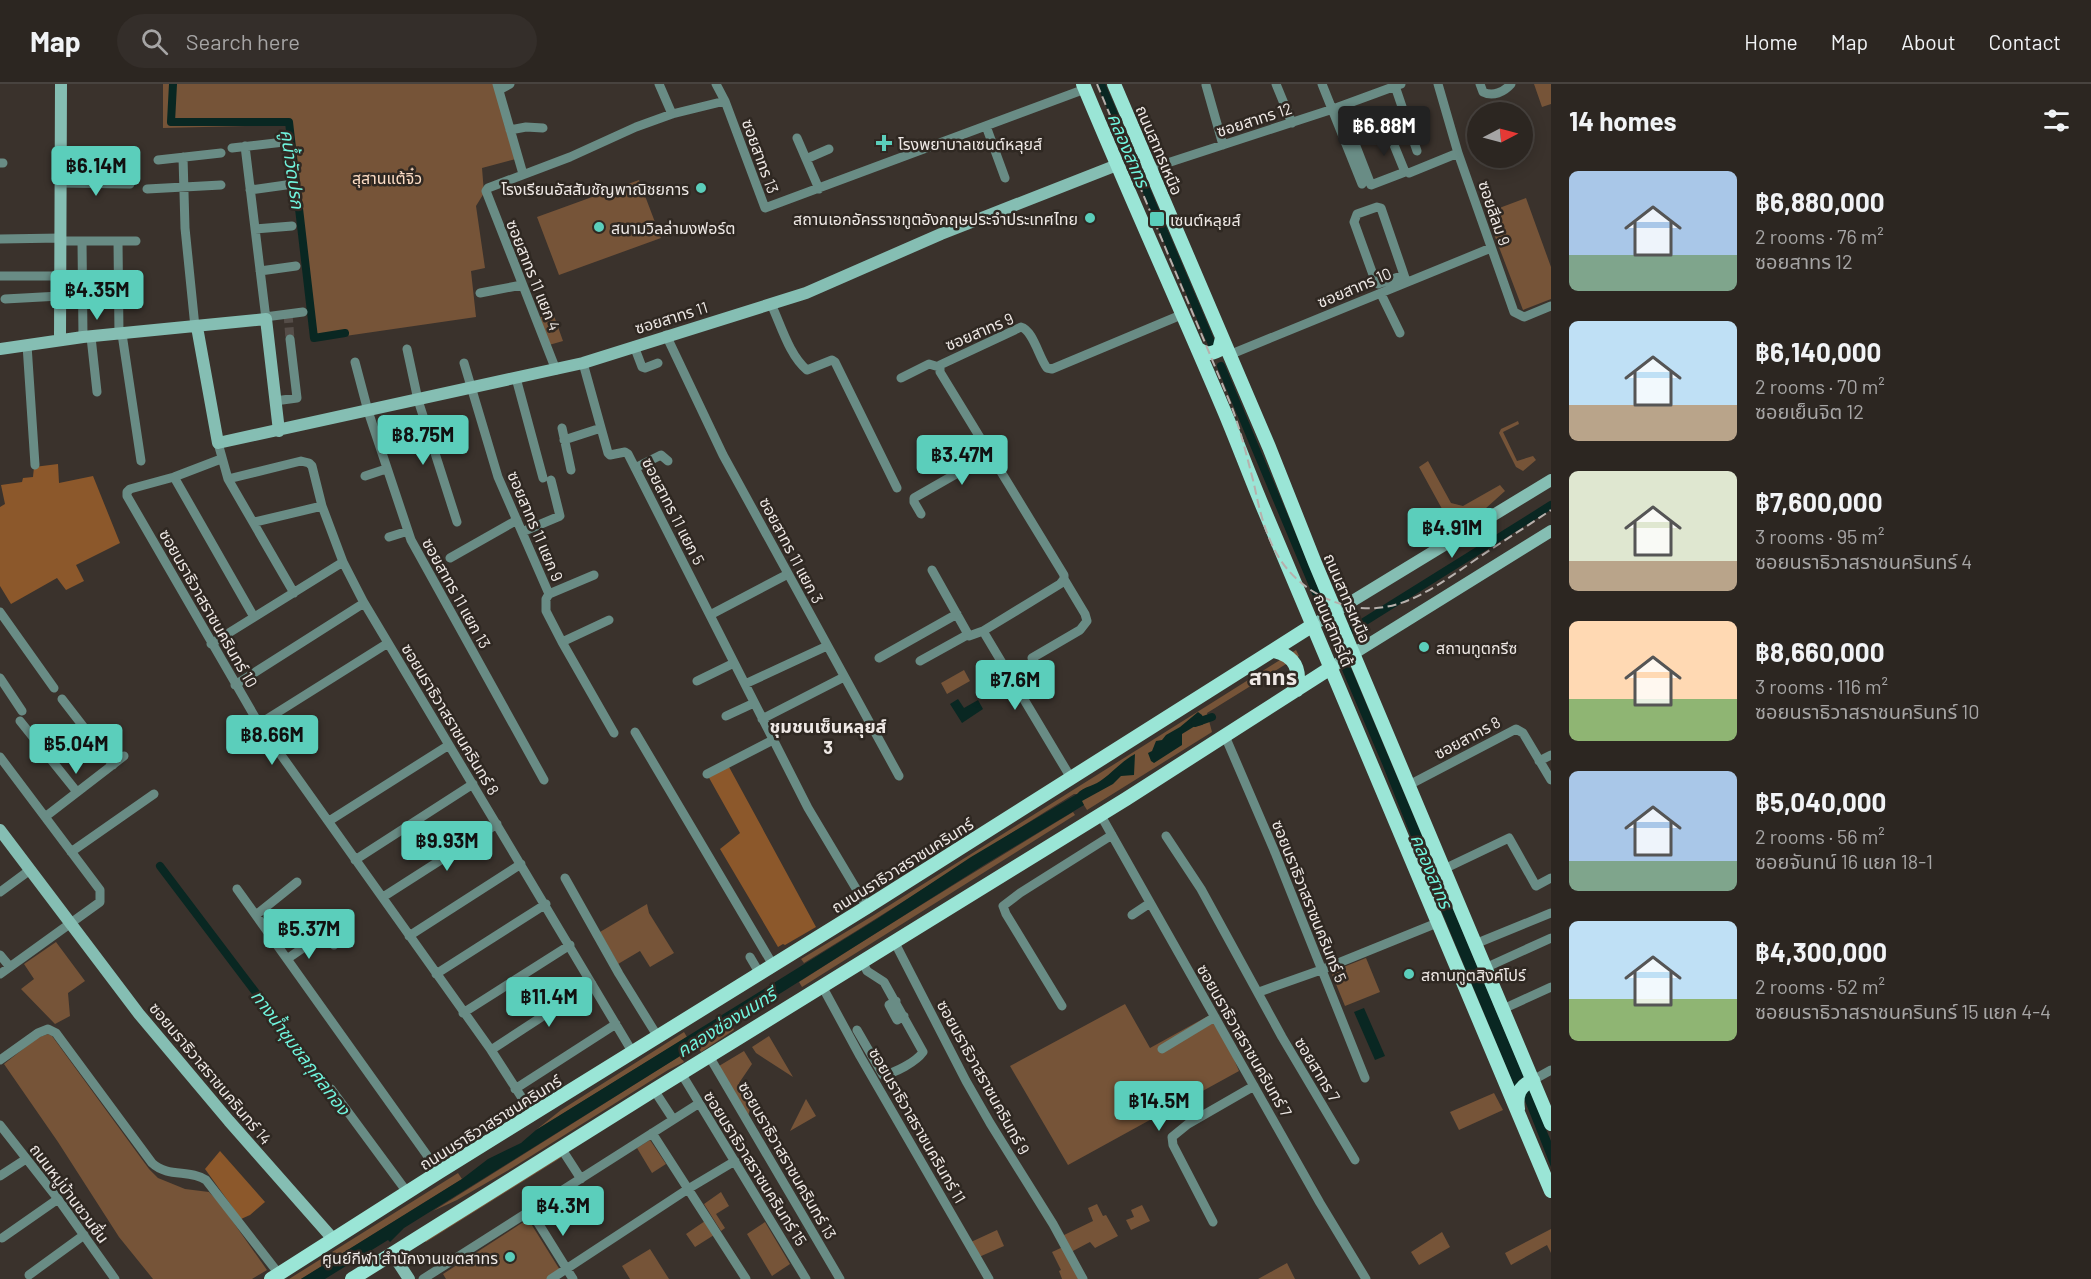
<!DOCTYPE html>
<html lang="en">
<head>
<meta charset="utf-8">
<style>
  body { margin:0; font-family:Barlow,"Noto Sans Thai",sans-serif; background:#342e2a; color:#f1f3f6; height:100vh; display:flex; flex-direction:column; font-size:22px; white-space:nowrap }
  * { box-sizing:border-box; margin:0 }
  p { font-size:20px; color:#a6a5a5 }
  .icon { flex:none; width:33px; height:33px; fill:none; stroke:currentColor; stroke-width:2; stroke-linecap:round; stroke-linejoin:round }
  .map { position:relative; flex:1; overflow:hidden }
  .side { display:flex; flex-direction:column; background:#2c2621; width:540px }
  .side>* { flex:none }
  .needle { width:39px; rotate:84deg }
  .buttons { position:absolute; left:1467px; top:18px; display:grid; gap:12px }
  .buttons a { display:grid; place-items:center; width:66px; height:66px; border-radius:50%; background:#2c2621; box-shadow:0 3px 15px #0003,0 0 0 2px #48433f; font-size:30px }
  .price { position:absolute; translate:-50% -51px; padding:0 14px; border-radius:6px; background:#5bcebb; color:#111; font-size:20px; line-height:39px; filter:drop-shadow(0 2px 3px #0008) }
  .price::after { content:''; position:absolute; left:50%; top:36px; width:18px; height:14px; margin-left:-9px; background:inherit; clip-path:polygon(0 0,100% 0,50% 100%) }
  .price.on { background:#222; color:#fff }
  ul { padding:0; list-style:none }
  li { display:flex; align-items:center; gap:18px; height:150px; padding:0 18px }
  li span { display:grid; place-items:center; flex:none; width:168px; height:120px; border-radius:9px; color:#555 }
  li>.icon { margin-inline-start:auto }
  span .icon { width:72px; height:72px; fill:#fffc; stroke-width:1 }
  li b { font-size:26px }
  h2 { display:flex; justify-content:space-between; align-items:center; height:72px; padding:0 18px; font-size:26px }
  header { display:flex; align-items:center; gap:36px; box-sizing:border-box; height:84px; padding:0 30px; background:#2c2621; border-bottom:2px solid #48433f }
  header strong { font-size:28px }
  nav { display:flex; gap:33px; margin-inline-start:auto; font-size:21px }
  .search { width:420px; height:54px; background:#342e2a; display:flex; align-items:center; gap:15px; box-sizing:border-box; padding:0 21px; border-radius:33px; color:#a6a5a5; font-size:22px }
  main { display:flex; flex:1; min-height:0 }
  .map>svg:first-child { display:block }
</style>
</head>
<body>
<header>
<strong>Map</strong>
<div class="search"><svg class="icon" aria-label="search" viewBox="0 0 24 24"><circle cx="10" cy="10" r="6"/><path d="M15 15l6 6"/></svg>Search here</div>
<nav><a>Home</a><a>Map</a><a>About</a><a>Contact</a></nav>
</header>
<main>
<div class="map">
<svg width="1551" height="1195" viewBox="0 0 1551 1195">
  <rect width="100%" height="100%" fill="#3a322c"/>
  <path fill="#765438" d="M163,0H494L516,75L482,84L484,109L476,122L485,184L471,187L476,233L311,257L286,41L163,44Z
    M1534,0H1551V20L1542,23Z
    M639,96L661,154L559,191L537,133Z
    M1526,114L1551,183V215L1523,226L1486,129Z
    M553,229L563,257L549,261L540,233Z
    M1518,337L1519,340L1503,348L1517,377L1533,372L1536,376L1523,387L1516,383L1499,349L1501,345Z
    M1428,377L1451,419L1463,422L1500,401L1505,407L1485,425L1452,443L1419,383Z
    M1296,566L1299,572L1207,629L1212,648L1087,726L1077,710H1074C983,766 895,824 804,879L801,875L874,831Z
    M964,586L970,597L947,610L941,599Z
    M1073,728L1075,731L802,903L799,898C889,840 981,784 1073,728Z
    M647,820L649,829L674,869L650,883L640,867L618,880L600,848Z
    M56,858L85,897L68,909L70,932L55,940L21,905L34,895L24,880Z
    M1366,874L1380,908L1345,922L1331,888Z
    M1125,920L1150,964L1208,932L1227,959L1239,987L1068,1081L1010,982Z
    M732,942L734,946L701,968L697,962Z
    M684,948L687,953L536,1046L561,1026Z
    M48,950L52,952L149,1085L158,1094L185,1105L209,1108L219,1118L267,1186L252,1195H153L119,1153L58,1058L4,980L37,954Z
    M769,952L793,993L756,969L752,963Z
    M744,967L752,980L739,999C744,1014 755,1010 748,1032L719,982Z
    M680,972L684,978L668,986L512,1084L457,1116L433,1127Z
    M1494,1009L1503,1026L1459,1046L1450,1028Z
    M806,1015L816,1032L790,1047Z
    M650,1056L666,1080L652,1089L637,1064Z
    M561,1070L562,1073L426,1158L424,1156Z
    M458,1089L462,1095L301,1195H289Z
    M721,1108L729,1122L716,1130L725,1144L721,1147L704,1120Z
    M1097,1120L1103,1132L1106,1131L1118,1152L1095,1164L1090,1158L1071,1168L1062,1152L1093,1137L1088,1124Z
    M1142,1121L1150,1137L1131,1146L1126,1136L1134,1133L1131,1126Z
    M528,1135L560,1186L547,1195H446L443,1190Z
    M705,1137L714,1151L695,1163L686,1150Z
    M765,1138L790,1180L772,1192L747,1150Z
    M1551,1145V1169L1547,1161L1511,1181L1505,1169Z
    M997,1146L1004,1162L979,1173L971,1158Z
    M1442,1148L1450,1163L1419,1181L1411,1168Z
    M1063,1163L1080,1195H1062L1059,1187L1061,1186L1052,1168Z
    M650,1165L669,1195H630L622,1182Z
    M1287,1179L1295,1195H1258Z"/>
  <path fill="#8c582b" d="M58,380L59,399L93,392L120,459L76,481L84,497L66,506L57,494L11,520L0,502V423L5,420L1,401L22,398L23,394L33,393L34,383Z
    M729,683L816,843L785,861L783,860L778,863L720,765L740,749L708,692Z
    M220,1067L265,1118L250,1131L241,1135L205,1085Z"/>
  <path fill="#092722" d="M1346,583L1351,584L1524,993L1519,996L1516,1006L1422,780L1383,682L1342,586Z
    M958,615L964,624L978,616L983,625L962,639L950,620Z
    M1198,628L1202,631L1205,638L1202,641L1195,642L1182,650V661L1154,679L1151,677L1148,669L1152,667L1156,657L1162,656L1166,651L1180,643Z
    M1135,670L1134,691L1121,692L1113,700L1082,717L1084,721L984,781L773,914L774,915L742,936L709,954L420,1134L404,1144L390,1158L388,1156L325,1195H301L462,1095L488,1075L521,1059L536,1046L877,835L971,773L1077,710C1084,702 1095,702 1103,695C1114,687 1122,677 1135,670Z
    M1364,924L1385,972L1375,976L1354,928Z
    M1529,1005L1551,1057V1083L1523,1012Z"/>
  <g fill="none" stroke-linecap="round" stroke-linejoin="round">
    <path stroke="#092722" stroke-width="8" d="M173,0L171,38H289L314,254L345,249
      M1101,0L1214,265
      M1221,282L1324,528
      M1335,556L1551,421
      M1195,639L1212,633
      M160,782L334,1012"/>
    <path stroke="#554d48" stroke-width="9" stroke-dasharray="9 4.5" stroke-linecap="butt" d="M288,230L290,255"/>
    <path stroke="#698c85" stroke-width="9" d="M497,0L523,90
      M659,0L672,30
      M716,0L725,17L765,124L1085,5
      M1276,0L1292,39
      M1322,0L1362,100
      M1438,0L1458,69L1514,228L1524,233L1551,222
      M1480,0L1483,8C1493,13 1504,8 1511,0
      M1206,1L1223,61
      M1395,2L1417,67
      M499,6L510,0
      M1347,20L1356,44L1383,34L1405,88L1371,101L1350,47L1356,44
      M986,42L1005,94
      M510,46L526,43L543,44
      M797,54L819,105
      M245,62L266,235
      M232,64L284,58
      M183,73L185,144L195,243
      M806,75L829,65
      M158,76L221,69
      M0,79H3
      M1149,85L1333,25L1401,0
      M1409,89L1458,69
      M61,99L130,100
      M147,105L221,101
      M250,106L286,101
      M255,145L292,142
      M0,155L61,154
      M61,157H136
      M82,157L83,253
      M118,157L119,251
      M260,187L296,182
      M1404,191L1378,200L1376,199L1354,138L1357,130L1377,123L1381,124L1402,185L1406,197
      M0,192H61
      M480,209L522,201
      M1381,210L1400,249
      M5,215L60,212
      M771,220C781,241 789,271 807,286L832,276L835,278L897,404
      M265,233L303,228
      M122,250L141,377
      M666,251L723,371L899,692
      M91,253L97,308
      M27,261L35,381
      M634,262L642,283L645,284L658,279
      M407,265L418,316L457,438
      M1229,271L1491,164
      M355,278L368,327L411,456L544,696
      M464,279L498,393L549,510L546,515V527L562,558L614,649
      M583,279L608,369L610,371L625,368L628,370L808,724L867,823
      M556,286L486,107L488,104L570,73L636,43L672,30L725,17
      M516,294L543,394
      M901,294L929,280L939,283
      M275,317L297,314L290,255
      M562,344L571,386
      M564,356L601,344
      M218,359L228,395L294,509
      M221,375L174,393L130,405L127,408V412L259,640L491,966L533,1031
      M635,384L661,371L668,377
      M365,392L386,385
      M174,393L254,533
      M228,395L301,377L309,379L312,382L322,422L343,478L363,517L633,969
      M921,430L914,418V414L989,371
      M255,438L322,422
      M522,448L560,432L551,396
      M389,453L408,447
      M450,474L517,436
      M932,486L969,552L983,547L1060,500L1064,495V491L940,288V281L1021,243C1033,246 1039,274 1047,284L1052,285L1181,231
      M549,510L594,491
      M0,528L54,604
      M710,531L788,490
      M983,547L1071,694
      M562,558L609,536
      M211,560L343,478
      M879,574L957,530
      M1032,574L1080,546L1087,537L1085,530L1064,495
      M920,577L967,551
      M0,594L22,627
      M697,597L734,579
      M745,600L827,562
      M235,601L364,519
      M62,615L113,681
      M726,632L754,619
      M762,635L844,593
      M20,637L77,708
      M259,640L388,559
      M635,648L773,881
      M1225,652L1274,766L1365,994
      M0,673L100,806V818L0,890
      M1539,677L1551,671
      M707,690L773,656
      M1409,701L1516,645L1523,649L1551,696
      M1100,730L1320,1119L1366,1195
      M45,733L124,672
      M329,737L449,661
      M1166,752L1201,805L1282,953L1355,1076
      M71,768L154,710
      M355,776L473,700
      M1444,785L1509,754L1536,802L1551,794
      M565,794L619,890L658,953
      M237,805L439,1088
      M0,808L30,786
      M383,813L497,740
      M256,831L297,798
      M1132,831L1150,819
      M409,852L521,780
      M895,859L966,997L990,1039L1053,1140L1083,1195
      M1475,860L1551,829
      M0,871L10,883
      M750,873L760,890
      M287,875L323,850L334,861
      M1485,884L1551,854
      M436,890L546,820
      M822,902L860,972L989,1195
      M1259,908L1321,886L1437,839
      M896,917L889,921L897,936L904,932
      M1062,922L1006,830L1003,822L1020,809L1112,751
      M1503,925L1551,903
      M463,929L570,861
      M857,946L883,991C895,989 916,978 923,968L884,898L867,887L862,877
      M1162,965L1215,933
      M491,966L592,900
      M709,972L840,1195
      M0,976L38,949L48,945L56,949L152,1079C168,1094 190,1085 206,1096L279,1190
      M681,989L806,1195
      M1533,996L1551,986
      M331,1005L407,1108
      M515,1005L616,940
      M654,1006L673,1035
      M0,1041L58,1115L115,1195
      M652,1049L746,1195
      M561,1064L581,1095
      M0,1092L26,1075
      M530,1126L573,1195
      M1213,1138L1173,1061L1172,1053L1188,1040L1254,1002
      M2,1154L58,1115
      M29,1191L84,1151
      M423,1195L698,1020
      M551,1195L688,1105L735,1077"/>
    <path stroke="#85beb3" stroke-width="12" d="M197,243L218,359L583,279L806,209L941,150L1117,81
      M60,256L61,0
      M0,265L83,253L266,235L279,347
      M1313,541L1551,396
      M1332,583L1551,447
      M0,746L139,930L229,1037L333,1155
      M392,1169L409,1195"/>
    <path stroke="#9ae5d6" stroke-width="14" d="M1083,0C1128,108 1176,214 1222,322C1237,357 1250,393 1265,428C1361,654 1455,881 1551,1107
      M1114,0L1269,363L1315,479L1551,1040
      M1197,264C1206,270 1209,271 1219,266L1222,254
      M1274,567C1295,572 1301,585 1297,606
      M1518,1025C1516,1011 1519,1002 1533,996
      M271,1195L439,1088L867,823L1313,541
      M352,1195L654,1006L1126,715L1332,583"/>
    <path stroke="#b7b0ac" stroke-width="2" stroke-dasharray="9 4.5" stroke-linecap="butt" d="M1097,0L1231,321C1241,347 1247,373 1254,400C1258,419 1262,438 1270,456C1280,481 1298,500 1321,512C1384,543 1425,510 1475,476C1500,459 1526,443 1551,426"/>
  </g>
  <g fill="#5bcebb" stroke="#2f2822" stroke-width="2">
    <path d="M881 50h6v6h6v6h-6v6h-6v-6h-6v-6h6z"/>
    <circle cx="701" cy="104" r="6"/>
    <circle cx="1090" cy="134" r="6"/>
    <rect x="1149" y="127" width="16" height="16" rx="3"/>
    <circle cx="599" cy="143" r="6"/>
    <circle cx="1424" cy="563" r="6"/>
    <circle cx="1409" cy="890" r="6"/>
    <circle cx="510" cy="1173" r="6"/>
  </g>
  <g text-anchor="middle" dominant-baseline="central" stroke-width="5" stroke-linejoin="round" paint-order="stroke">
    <g font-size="16" fill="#eee8e5" stroke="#2f2822">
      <text transform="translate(1254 35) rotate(-18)">ซอยสาทร 12</text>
      <text transform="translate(1160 66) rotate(67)">ถนนสาทรเหนือ</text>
      <text transform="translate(761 72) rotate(70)">ซอยสาทร 13</text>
      <text transform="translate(1495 129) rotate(71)">ซอยสีลม 9</text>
      <text transform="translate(534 191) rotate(68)">ซอยสาทร 11 แยก 4</text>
      <text transform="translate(1354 203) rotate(-23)">ซอยสาทร 10</text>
      <text transform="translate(671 233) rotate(-17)">ซอยสาทร 11</text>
      <text transform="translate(979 247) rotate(-23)">ซอยสาทร 9</text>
      <text transform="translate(674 427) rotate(63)">ซอยสาทร 11 แยก 5</text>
      <text transform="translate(536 442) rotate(67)">ซอยสาทร 11 แยก 9</text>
      <text transform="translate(792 466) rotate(62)">ซอยสาทร 11 แยก 3</text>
      <text transform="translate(457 509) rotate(61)">ซอยสาทร 11 แยก 13</text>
      <text transform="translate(1348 514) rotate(67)">ถนนสาทรเหนือ</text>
      <text transform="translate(209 524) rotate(60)">ซอยนราธิวาสราชนครินทร์ 10</text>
      <text transform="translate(1334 546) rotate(67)">ถนนสาทรใต้</text>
      <text transform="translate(451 635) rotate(59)">ซอยนราธิวาสราชนครินทร์ 8</text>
      <text transform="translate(1467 653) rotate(-28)">ซอยสาทร 8</text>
      <text transform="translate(902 781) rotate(-32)">ถนนนราธิวาสราชนครินทร์</text>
      <text transform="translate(1310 817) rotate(68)">ซอยนราธิวาสราชนครินทร์ 5</text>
      <text transform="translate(1245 956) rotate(60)">ซอยนราธิวาสราชนครินทร์ 7</text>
      <text transform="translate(1318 985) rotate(59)">ซอยสาทร 7</text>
      <text transform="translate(211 989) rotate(50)">ซอยนราธิวาสราชนครินทร์ 14</text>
      <text transform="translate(984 993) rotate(61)">ซอยนราธิวาสราชนครินทร์ 9</text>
      <text transform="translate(490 1038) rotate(-32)">ถนนนราธิวาสราชนครินทร์</text>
      <text transform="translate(918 1041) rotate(60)">ซอยนราธิวาสราชนครินทร์ 11</text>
      <text transform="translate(788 1076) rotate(60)">ซอยนราธิวาสราชนครินทร์ 13</text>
      <text transform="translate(756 1084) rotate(58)">ซอยนราธิวาสราชนครินทร์ 15</text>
      <text transform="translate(70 1109) rotate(53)">ถนนหมู่บ้านชวนชื่น</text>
    </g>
    <g font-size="16" fill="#eee8e5" stroke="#2f2822" text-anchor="start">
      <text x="898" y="59">โรงพยาบาลเซนต์หลุยส์</text>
      <text x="689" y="104" text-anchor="end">โรงเรียนอัสสัมชัญพาณิชยการ</text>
      <text x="1078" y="134" text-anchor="end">สถานเอกอัครราชทูตอังกฤษประจำประเทศไทย</text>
      <text x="1170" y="135">เซนต์หลุยส์</text>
      <text x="611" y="143">สนามวิลล่ามงฟอร์ต</text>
      <text x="1436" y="563">สถานทูตกรีซ</text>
      <text x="1421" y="890">สถานทูตสิงค์โปร์</text>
      <text x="498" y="1173" text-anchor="end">ศูนย์กีฬา สำนักงานเขตสาทร</text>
    </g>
    <g font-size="16" fill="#fdddc5" stroke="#2f2822">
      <text x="387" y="93">สุสานแต้จิ๋ว</text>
    </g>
    <g font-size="18" font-style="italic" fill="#70f4dd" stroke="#2f2822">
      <text transform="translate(1129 66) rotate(67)">คลองสาทร</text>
      <text transform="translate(293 85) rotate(82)">คูน้ำวัดปรก</text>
      <text transform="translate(1432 787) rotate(67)">คลองสาทร</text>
      <text transform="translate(726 938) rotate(-32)">คลองช่องนนทรี</text>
      <text transform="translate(301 968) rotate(53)">ทางน้ำชุมชลกุศลทอง</text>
    </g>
    <g font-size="18" font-weight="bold" fill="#eee8e5" stroke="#2f2822">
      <text x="828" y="642">ชุมชนเซ็นหลุยส์<tspan x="828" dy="21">3</tspan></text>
    </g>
    <g font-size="22" font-weight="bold" fill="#eee8e5" stroke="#2f2822">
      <text x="1273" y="592">สาทร</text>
    </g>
  </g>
</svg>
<div class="buttons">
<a><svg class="needle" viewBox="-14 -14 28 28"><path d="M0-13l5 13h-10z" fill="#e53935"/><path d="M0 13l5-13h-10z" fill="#a6a5a5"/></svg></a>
</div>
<b class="price on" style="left:1384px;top:73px">฿6.88M</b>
<b class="price" style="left:96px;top:113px">฿6.14M</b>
<b class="price" style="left:97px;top:237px">฿4.35M</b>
<b class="price" style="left:423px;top:382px">฿8.75M</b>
<b class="price" style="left:962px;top:402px">฿3.47M</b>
<b class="price" style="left:1452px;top:475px">฿4.91M</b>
<b class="price" style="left:1015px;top:627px">฿7.6M</b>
<b class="price" style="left:272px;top:682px">฿8.66M</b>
<b class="price" style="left:76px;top:691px">฿5.04M</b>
<b class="price" style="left:447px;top:788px">฿9.93M</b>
<b class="price" style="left:309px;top:876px">฿5.37M</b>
<b class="price" style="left:549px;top:944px">฿11.4M</b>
<b class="price" style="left:1159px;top:1048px">฿14.5M</b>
<b class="price" style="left:563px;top:1153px">฿4.3M</b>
</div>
<section class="side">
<h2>14 homes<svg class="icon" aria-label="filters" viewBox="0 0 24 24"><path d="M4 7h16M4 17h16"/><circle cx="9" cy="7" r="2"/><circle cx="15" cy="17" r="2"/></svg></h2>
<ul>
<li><span style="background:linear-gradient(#a9c7e8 70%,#7fa58c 0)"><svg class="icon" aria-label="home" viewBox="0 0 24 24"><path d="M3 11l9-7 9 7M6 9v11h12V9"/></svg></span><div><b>฿6,880,000</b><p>2 rooms · 76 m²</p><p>ซอยสาทร 12</p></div></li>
<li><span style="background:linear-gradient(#bfe0f5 70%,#b9a48a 0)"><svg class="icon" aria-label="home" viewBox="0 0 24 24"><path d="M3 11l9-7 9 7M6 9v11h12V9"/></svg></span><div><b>฿6,140,000</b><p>2 rooms · 70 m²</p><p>ซอยเย็นจิต 12</p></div></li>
<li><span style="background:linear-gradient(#dfe7d0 75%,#b9a48a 0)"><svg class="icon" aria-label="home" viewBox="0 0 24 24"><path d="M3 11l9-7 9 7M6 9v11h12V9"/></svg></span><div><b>฿7,600,000</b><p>3 rooms · 95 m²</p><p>ซอยนราธิวาสราชนครินทร์ 4</p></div></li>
<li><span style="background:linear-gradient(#ffd9b3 65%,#8fb573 0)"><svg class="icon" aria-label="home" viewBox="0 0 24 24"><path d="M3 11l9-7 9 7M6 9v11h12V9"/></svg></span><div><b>฿8,660,000</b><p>3 rooms · 116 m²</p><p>ซอยนราธิวาสราชนครินทร์ 10</p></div></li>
<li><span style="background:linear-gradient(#a9c7e8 75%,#7fa58c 0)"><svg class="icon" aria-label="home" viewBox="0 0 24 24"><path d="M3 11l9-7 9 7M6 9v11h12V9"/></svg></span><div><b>฿5,040,000</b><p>2 rooms · 56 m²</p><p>ซอยจันทน์ 16 แยก 18-1</p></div></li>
<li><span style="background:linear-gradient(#bfe0f5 65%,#8fb573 0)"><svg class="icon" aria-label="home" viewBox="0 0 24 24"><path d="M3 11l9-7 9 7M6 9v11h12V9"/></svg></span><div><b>฿4,300,000</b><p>2 rooms · 52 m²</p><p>ซอยนราธิวาสราชนครินทร์ 15 แยก 4-4</p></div></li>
</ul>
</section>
</main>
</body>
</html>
